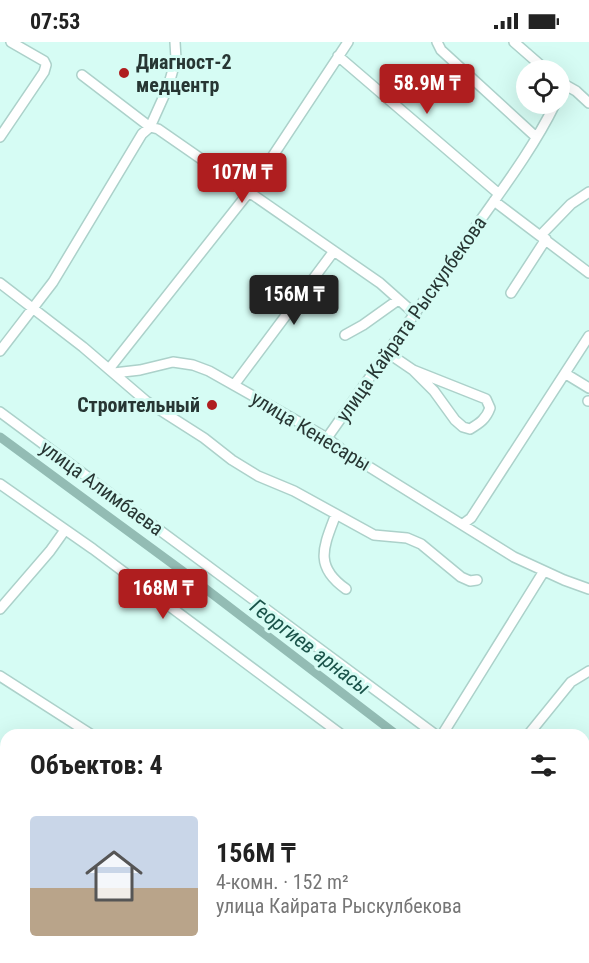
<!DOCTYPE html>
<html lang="ru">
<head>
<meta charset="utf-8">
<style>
  body { margin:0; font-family:"Roboto Condensed",sans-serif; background:#f2f2f2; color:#222; height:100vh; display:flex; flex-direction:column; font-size:22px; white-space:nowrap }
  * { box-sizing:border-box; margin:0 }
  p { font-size:20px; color:#767676 }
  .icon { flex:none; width:33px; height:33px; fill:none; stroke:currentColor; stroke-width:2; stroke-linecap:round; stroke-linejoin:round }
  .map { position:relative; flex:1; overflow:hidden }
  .drawer { position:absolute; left:0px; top:687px; width:590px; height:234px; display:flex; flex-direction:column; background:#fff; border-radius:18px 18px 0 0; box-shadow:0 6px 24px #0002 }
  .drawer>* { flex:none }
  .controls { position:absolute; left:516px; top:18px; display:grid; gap:12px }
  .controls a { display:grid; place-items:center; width:54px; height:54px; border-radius:50%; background:#fff; box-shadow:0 6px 24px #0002; font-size:30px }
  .price { position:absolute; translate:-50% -51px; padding:0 14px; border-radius:6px; background:#af1e1f; color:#fff; font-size:20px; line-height:39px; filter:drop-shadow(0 2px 3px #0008) }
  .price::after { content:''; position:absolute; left:50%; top:36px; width:18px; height:14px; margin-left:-9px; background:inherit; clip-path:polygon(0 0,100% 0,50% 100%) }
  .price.selected { background:#222; color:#fff }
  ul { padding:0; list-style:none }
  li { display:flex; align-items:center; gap:18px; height:150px; padding:0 30px }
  li span { display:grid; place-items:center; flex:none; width:168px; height:120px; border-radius:6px; color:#555 }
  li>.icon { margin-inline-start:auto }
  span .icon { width:72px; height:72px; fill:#fffc; stroke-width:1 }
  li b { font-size:26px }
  h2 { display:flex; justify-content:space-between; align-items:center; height:72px; padding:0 30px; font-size:26px }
  .status { display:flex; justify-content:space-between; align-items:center; height:42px; padding:0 30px; background:#fff; direction:ltr }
  .status svg { height:16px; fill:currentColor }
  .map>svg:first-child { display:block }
</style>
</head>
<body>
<div class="status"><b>07:53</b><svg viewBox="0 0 49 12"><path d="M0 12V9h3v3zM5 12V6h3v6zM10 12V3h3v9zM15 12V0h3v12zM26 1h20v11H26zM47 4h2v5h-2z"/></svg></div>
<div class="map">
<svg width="589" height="921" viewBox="0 0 589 921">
  <rect width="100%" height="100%" fill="#d6fcf4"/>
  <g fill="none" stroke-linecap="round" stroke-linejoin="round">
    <path stroke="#93bcb4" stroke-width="9" d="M0,395L181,528L397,693
      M584,836L589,840"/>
    <defs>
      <path id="minor" d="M437,0L441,8L536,95
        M514,0L546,28
        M338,14L499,152
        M82,33L150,85L158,87L380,241L416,273
        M560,40L576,49L589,61
        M0,95L44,30L46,23L44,19L11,0
        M494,159L589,231
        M541,193L571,162L589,150
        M0,241L83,305L146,359L204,396L232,418L258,434L294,449L374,493L407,496L421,502L461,535L470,539L477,538
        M511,251L546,197
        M345,293L363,283L398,258
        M0,309L53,240L142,92L150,85L168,45L176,17L175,0
        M388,311L413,328L434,349L455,378L463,385L470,387C480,381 486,377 490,366L486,357L413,328
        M109,327L249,150L348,0
        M114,331L140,328L173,320L193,323L209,329L327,396L342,408L514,515L564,538L589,547
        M566,332L589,346
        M234,343L334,209
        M588,359H589
        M0,370L436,693
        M327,396C372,333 416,269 461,206C493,159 530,113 555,62
        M0,442L93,507L342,693
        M336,472C324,504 313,524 346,547
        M463,482L471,476L589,294
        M0,567L50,509L65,488
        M0,634L92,693
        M442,693L544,529
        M528,693L571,640L589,629
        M0,783L6,788
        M584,803L589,808
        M584,869L589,873
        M181,915L190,921
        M440,915L450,921
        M2,921L7,915
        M96,921L101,915"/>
    </defs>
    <use href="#minor" stroke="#acd1ca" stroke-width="12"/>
    <use href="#minor" stroke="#fff" stroke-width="9"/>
  </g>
  <g fill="#af1e1f" stroke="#d6fcf4" stroke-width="2">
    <circle cx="124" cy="31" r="6"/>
    <circle cx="212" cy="363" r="6"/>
  </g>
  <g text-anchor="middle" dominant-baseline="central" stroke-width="6" stroke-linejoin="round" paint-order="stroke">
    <g font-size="20" font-weight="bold" fill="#273633" stroke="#d6fcf4" text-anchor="start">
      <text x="136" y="20">Диагност-2<tspan x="136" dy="23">медцентр</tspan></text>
      <text x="200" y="363" text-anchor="end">Строительный</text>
    </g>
    <g font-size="20" fill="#273633" stroke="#d6fcf4">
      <text transform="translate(411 277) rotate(-55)">улица Кайрата Рыскулбекова</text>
      <text transform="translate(311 389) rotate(31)">улица Кенесары</text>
      <text transform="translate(102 446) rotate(36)">улица Алимбаева</text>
    </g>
    <g font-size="21" font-style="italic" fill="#1a534a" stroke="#d6fcf4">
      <text transform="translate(310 605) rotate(37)">Георгиев арнасы</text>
    </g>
  </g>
</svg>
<div class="controls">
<a><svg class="icon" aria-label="locate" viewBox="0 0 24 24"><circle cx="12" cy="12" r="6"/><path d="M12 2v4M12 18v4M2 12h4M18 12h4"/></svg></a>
</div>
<b class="price" style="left:427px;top:73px">58.9M ₸</b>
<b class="price" style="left:242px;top:162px">107M ₸</b>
<b class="price selected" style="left:294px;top:284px">156M ₸</b>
<b class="price" style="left:163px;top:578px">168M ₸</b>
<section class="drawer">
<h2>Объектов: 4<svg class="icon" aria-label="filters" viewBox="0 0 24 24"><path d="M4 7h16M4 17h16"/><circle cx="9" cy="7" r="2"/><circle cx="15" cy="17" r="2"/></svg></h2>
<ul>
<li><span style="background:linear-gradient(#c9d6e8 60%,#b9a48a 0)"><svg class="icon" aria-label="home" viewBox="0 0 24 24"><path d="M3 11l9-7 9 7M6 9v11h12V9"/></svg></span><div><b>156M ₸</b><p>4-комн. · 152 m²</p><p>улица Кайрата Рыскулбекова</p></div></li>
</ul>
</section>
</div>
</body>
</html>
